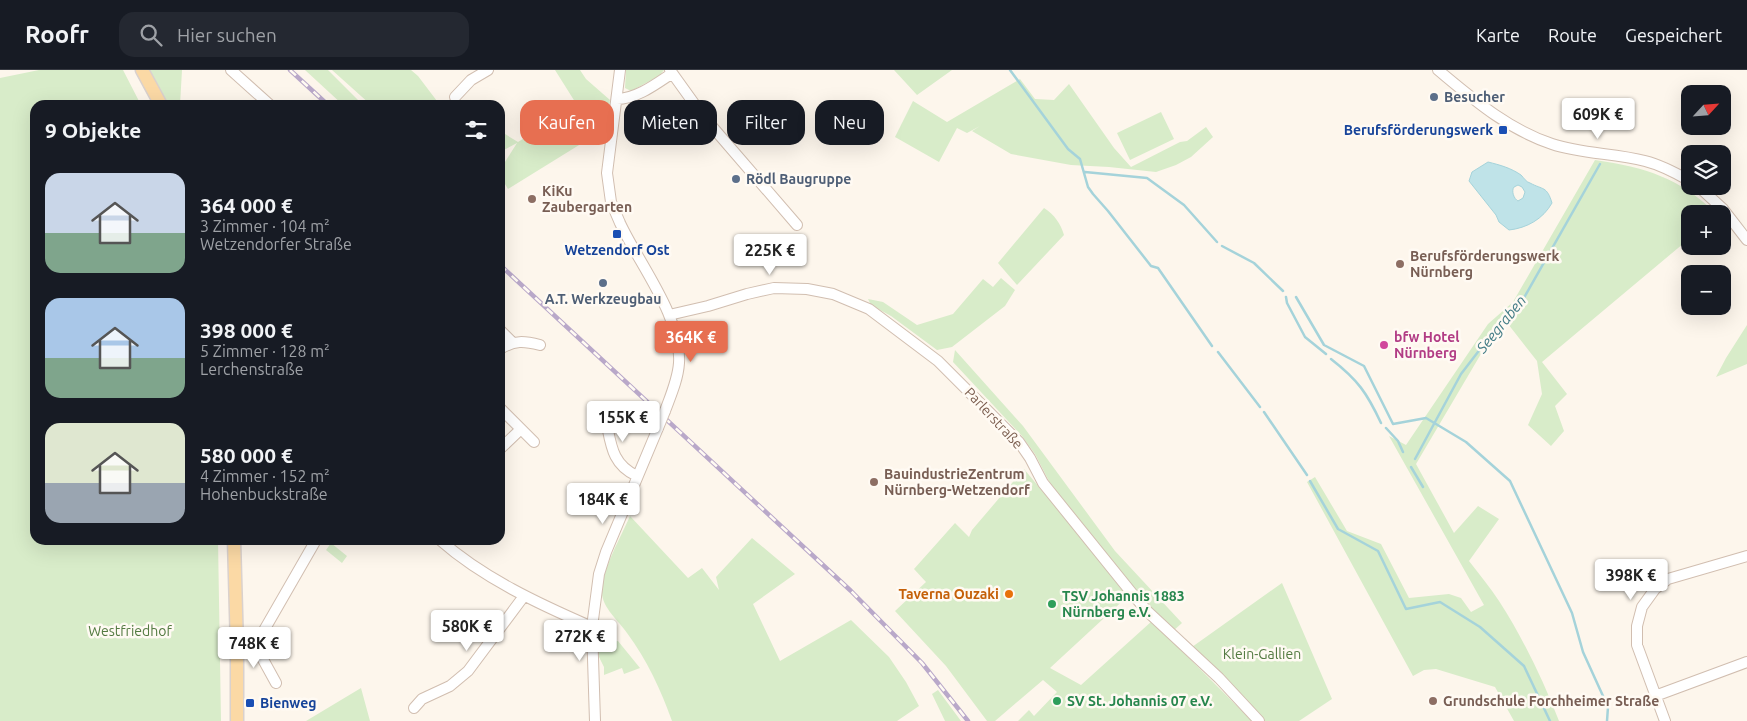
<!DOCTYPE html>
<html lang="de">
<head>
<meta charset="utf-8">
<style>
  body { margin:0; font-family:Ubuntu,sans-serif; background:#242831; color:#f1f3f6; height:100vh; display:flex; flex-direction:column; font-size:19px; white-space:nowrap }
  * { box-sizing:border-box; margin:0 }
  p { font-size:16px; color:#9ea1a6 }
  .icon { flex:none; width:28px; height:28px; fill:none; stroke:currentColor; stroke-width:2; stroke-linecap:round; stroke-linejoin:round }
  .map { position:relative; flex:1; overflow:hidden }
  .drawer { position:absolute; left:30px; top:30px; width:475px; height:445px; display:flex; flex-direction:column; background:#171b24; border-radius:15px; box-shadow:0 5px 20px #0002 }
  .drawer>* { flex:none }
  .hud { position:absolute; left:520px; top:30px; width:475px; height:45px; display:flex; gap:10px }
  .needle { width:32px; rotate:64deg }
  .controls { position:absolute; left:1681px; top:15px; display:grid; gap:10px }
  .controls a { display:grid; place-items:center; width:50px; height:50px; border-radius:10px; background:#171b24; box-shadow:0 5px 20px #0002; font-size:25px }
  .price { position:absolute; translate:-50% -42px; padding:0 11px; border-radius:5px; background:#fff; color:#222; font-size:16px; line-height:32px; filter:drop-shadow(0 1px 2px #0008) }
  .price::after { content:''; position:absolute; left:50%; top:30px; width:15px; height:11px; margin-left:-8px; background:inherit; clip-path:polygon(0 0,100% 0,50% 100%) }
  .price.active { background:#e76f51; color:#fff }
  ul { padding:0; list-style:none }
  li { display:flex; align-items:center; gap:15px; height:125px; padding:0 15px }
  li span { display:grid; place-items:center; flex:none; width:140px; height:100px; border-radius:15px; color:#555 }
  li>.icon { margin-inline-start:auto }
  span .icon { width:60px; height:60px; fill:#fffc; stroke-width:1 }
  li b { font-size:21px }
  h2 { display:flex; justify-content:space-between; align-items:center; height:60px; padding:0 15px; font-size:21px }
  .tag { padding:0 18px; border-radius:15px; background:#171b24; box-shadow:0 5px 20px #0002; font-size:18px; line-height:45px }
  .tag.active { background:#e76f51; color:#fff }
  header { display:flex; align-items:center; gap:30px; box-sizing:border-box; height:70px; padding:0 25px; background:#171b24; border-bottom:1px solid #363941 }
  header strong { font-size:24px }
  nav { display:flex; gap:28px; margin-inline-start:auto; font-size:18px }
  .search { width:350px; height:45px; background:#242831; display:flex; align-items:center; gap:12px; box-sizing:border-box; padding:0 18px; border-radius:15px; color:#9ea1a6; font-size:19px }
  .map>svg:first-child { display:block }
</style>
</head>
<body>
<header>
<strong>Roofr</strong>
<div class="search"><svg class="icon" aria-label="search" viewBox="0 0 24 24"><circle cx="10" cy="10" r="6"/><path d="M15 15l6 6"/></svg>Hier suchen</div>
<nav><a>Karte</a><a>Route</a><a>Gespeichert</a></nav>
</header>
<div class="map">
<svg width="1747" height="651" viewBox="0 0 1747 651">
  <rect width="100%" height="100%" fill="#fdf6ec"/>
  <path fill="#d8ecc9" d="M39,0H123L141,35H35V470H218L221,651H0V8Z
    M150,0H182L180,35H169Z
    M305,0H328L363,35H343Z
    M332,0H411L418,6L440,35H371Z
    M555,0H580L586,9L610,30L605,59L508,119L500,106V100L517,73L500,82V61L518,72L577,35Z
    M626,0H664L659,6L631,21L625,18Z
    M894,0H952L917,25Z
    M1020,9L1035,29L1054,30L1069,14L1114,78L1131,97L1180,72L1187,71L1206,57L1213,67L1191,87L1176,95L1156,102L1109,97L1071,95L1011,84L972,61L980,56L967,63L957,58L939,92L895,67L913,31L947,52Z
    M1161,42L1174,69L1130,90L1117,63Z
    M1595,90C1647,98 1678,107 1717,144H1690V168L1542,292L1567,324L1555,336L1564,361L1551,376L1528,355L1542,324L1537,291L1508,254L1488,272L1416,394L1454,463L1478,436L1499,449L1469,491C1479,504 1490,517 1499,531C1523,568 1543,610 1559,651H1514L1495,617L1436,599L1424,600L1413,606L1307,412L1315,407L1347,461L1381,474L1409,528L1449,524L1461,528L1471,542L1484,535L1389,366L1406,375L1488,254L1513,232Z
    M1044,138C1054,144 1061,154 1064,165L1017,215L998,193Z
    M1001,208L1015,220L1005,236L952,277L937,280L891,246L871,235L868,229L883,232L917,255L953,244L983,209L993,217Z
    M1747,255V294L1716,307L1726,288Z
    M955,280L1023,356L1115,481L1182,553L1173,561L1150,538L1053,419L1035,384L1022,366L953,292Z
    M1024,399L1129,525L1050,598L1081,615L1152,551L1252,651H1018L1029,640L1034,646L1057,622L1043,610L995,651H987L946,596L895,541L926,512L914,499L955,453L969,467L972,460Z
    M630,446L688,508L702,498L719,520L716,507L752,468L795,504L753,534L780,591L851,550L889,587L906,612L919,636L897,651H672C661,620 647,590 627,563C619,551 601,537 602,521C602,499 621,467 630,446Z
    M331,473L347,486L342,493L326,480Z
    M1282,513L1332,629L1299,651H1264L1192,577Z
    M618,571L640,598L624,604L622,598L604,605V597L599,587L598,574Z
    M361,618L370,651H306Z
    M938,620L961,651H945L932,624Z"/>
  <path fill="#bfe3e8" stroke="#a5d3da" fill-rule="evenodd" d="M1488,92C1500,95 1511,98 1521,105C1524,108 1526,112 1530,113C1543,120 1547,116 1552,133C1543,149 1527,158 1509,160L1499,152L1496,145L1469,111L1472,102ZM1518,115L1522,117L1525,122L1523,128L1518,131C1514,129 1511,121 1514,117Z"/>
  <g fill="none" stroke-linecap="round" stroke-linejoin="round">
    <path stroke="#a5d3da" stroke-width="2.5" d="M1010,0L1068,79L1080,89L1088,117L1093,124L1108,141L1151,196L1158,198L1212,276
      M1085,102L1147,108L1184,135L1217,172
      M1222,176L1254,193L1283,221
      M1286,227L1287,233L1305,267L1326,284
      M1296,227L1324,275L1364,296L1393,354L1426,348L1466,372L1510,411L1572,543L1583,582L1608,637L1607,651
      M1218,282L1260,337
      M1331,289C1358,310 1367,323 1381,353
      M1264,342L1307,405
      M1386,358L1398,371L1403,382
      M1415,389L1461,304L1491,265L1517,240L1600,94
      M1411,397L1423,417
      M1310,411L1338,459L1378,481L1406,539L1440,532L1480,557L1524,596L1550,651"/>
    <defs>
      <path id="minor" d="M231,0L270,35
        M620,0L607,103L611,132L620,153C639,194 682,247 679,293C678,309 671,325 665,341
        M670,0L703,46L797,155
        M1438,0C1473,29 1507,59 1552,74C1581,84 1615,83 1645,91C1661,95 1676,103 1690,111
        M455,27L471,10L488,0
        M617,29C636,29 656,14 671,4
        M1698,116L1723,139L1747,170
        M669,245L708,236L747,224L774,218L807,219L833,224L869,239L938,291L1019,372L1030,388L1043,413L1135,527L1147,541L1219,608L1259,651
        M500,260L512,272
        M500,279C515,270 524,271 540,275
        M500,338L534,372
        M605,346C611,371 610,394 637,406
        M500,379L521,359
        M440,470C483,508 539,534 592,557
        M254,573L276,613
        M237,578L249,575L259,569L316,470
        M1655,626L1747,592
        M414,638L422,629L450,616L468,601L524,526
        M595,651L592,557L599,504L606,482L658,358
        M1665,651L1637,575V556L1642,537L1655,519L1668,509L1747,486"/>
      <path id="major" d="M142,0L161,35
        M234,470L237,578V651"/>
    </defs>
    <use href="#minor" stroke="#d1beb0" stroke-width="12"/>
    <use href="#major" stroke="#dad1cd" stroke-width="15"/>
    <use href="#minor" stroke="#fff" stroke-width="10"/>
    <use href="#major" stroke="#fbd9a5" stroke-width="12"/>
    <defs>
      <path id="rail" d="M290,0L328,35
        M500,195L851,521L922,593L968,651"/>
    </defs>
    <use href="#rail" stroke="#b9a8c9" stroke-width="4.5"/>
    <use href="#rail" stroke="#fffaf3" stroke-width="2.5" stroke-dasharray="8" stroke-linecap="butt"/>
    <defs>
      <path id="minor-bridge" d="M658,358L665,341"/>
    </defs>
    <use href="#minor-bridge" stroke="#d1beb0" stroke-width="12" stroke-linecap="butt"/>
    <use href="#minor-bridge" stroke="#fff" stroke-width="10"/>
  </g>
  <g fill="#5c6f8a" stroke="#fffaf3" stroke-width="2">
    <circle cx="1434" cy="27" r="5"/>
    <circle cx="736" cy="109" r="5"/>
    <circle cx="603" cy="213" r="5"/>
  </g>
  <g fill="#1a4fb4" stroke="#fffaf3" stroke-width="2">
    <rect x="1498" y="55" width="10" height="10" rx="2.5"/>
    <rect x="612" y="159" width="10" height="10" rx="2.5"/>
    <rect x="245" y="628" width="10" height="10" rx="2.5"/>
  </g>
  <g fill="#8d6e63" stroke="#fffaf3" stroke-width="2">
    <circle cx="532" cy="129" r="5"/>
    <circle cx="1400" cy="194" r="5"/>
    <circle cx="874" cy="412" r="5"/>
    <circle cx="1433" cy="631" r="5"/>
  </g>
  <circle fill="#d1479c" stroke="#fffaf3" stroke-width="2" cx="1384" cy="275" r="5"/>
  <circle fill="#e8710a" stroke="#fffaf3" stroke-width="2" cx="1009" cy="524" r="5"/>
  <g fill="#2e9e5b" stroke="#fffaf3" stroke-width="2">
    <circle cx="1052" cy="534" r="5"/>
    <circle cx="1057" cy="631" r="5"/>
  </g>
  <g text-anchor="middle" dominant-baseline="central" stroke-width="5" stroke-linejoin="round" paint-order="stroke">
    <g font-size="14" font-weight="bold" fill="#4e5e75" stroke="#fffaf3" text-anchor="start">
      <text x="1444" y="27">Besucher</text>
      <text x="746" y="109">Rödl Baugruppe</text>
      <text x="603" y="229" text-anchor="middle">A.T. Werkzeugbau</text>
    </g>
    <g font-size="14" font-weight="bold" fill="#164399" stroke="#fffaf3" text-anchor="end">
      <text x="1493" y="60">Berufsförderungswerk</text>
      <text x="617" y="180" text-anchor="middle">Wetzendorf Ost</text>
      <text x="260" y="633" text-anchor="start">Bienweg</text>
    </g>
    <g font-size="14" font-weight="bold" fill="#785e54" stroke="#fffaf3" text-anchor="start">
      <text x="542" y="121">KiKu<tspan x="542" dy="16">Zaubergarten</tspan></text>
      <text x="1410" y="186">Berufsförderungswerk<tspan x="1410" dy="16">Nürnberg</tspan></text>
      <text x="884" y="404">BauindustrieZentrum<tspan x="884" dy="16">Nürnberg-Wetzendorf</tspan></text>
      <text x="1443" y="631">Grundschule Forchheimer Straße</text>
    </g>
    <g font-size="14" font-weight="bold" fill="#b23c85" stroke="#fffaf3" text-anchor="start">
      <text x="1394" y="267">bfw Hotel<tspan x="1394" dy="16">Nürnberg</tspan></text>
    </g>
    <g font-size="14" fill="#7a5c4d" stroke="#fffaf3">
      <text transform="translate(994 348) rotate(47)">Parlerstraße</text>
    </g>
    <g font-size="14" font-weight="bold" fill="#c56008" stroke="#fffaf3" text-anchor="end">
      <text x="999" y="524">Taverna Ouzaki</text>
    </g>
    <g font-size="14" font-weight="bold" fill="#27864d" stroke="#fffaf3" text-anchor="start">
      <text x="1062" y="526">TSV Johannis 1883<tspan x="1062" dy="16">Nürnberg e.V.</tspan></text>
      <text x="1067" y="631">SV St. Johannis 07 e.V.</text>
    </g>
    <g font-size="14" fill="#537a41" stroke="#fffaf3">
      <text x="130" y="561">Westfriedhof</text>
      <text x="1262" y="584">Klein-Gallien</text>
    </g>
    <g font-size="15" font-style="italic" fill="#437c86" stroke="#fffaf3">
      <text transform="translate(1501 254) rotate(-51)">Seegraben</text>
    </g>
  </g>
</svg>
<div class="controls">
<a><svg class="needle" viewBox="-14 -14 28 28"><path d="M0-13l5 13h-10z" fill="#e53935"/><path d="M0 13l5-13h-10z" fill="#9ea1a6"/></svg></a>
<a><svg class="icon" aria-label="layers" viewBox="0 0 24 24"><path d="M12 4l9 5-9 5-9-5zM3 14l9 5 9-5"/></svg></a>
<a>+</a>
<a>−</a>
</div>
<b class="price" style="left:1598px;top:70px">609K €</b>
<b class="price" style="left:770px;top:206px">225K €</b>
<b class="price active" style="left:691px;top:293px">364K €</b>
<b class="price" style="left:623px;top:373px">155K €</b>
<b class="price" style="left:603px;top:455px">184K €</b>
<b class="price" style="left:1631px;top:531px">398K €</b>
<b class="price" style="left:467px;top:582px">580K €</b>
<b class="price" style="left:580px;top:592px">272K €</b>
<b class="price" style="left:254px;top:599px">748K €</b>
<div class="hud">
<a class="tag active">Kaufen</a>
<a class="tag">Mieten</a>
<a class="tag">Filter</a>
<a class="tag">Neu</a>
</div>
<section class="drawer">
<h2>9 Objekte<svg class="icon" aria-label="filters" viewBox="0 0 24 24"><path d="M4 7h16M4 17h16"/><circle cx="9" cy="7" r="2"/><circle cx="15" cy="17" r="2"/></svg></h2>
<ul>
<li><span style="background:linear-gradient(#c9d6e8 60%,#7fa58c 0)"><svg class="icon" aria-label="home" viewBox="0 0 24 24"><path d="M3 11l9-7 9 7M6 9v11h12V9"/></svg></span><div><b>364 000 €</b><p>3 Zimmer · 104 m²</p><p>Wetzendorfer Straße</p></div></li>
<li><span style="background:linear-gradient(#a9c7e8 60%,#7fa58c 0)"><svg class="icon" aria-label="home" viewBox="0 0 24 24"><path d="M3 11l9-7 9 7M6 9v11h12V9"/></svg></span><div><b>398 000 €</b><p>5 Zimmer · 128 m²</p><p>Lerchenstraße</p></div></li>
<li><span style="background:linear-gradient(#dfe7d0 60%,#9aa5b1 0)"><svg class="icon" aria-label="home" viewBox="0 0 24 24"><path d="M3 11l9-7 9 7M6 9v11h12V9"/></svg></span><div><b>580 000 €</b><p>4 Zimmer · 152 m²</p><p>Hohenbuckstraße</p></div></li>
</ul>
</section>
</div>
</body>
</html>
